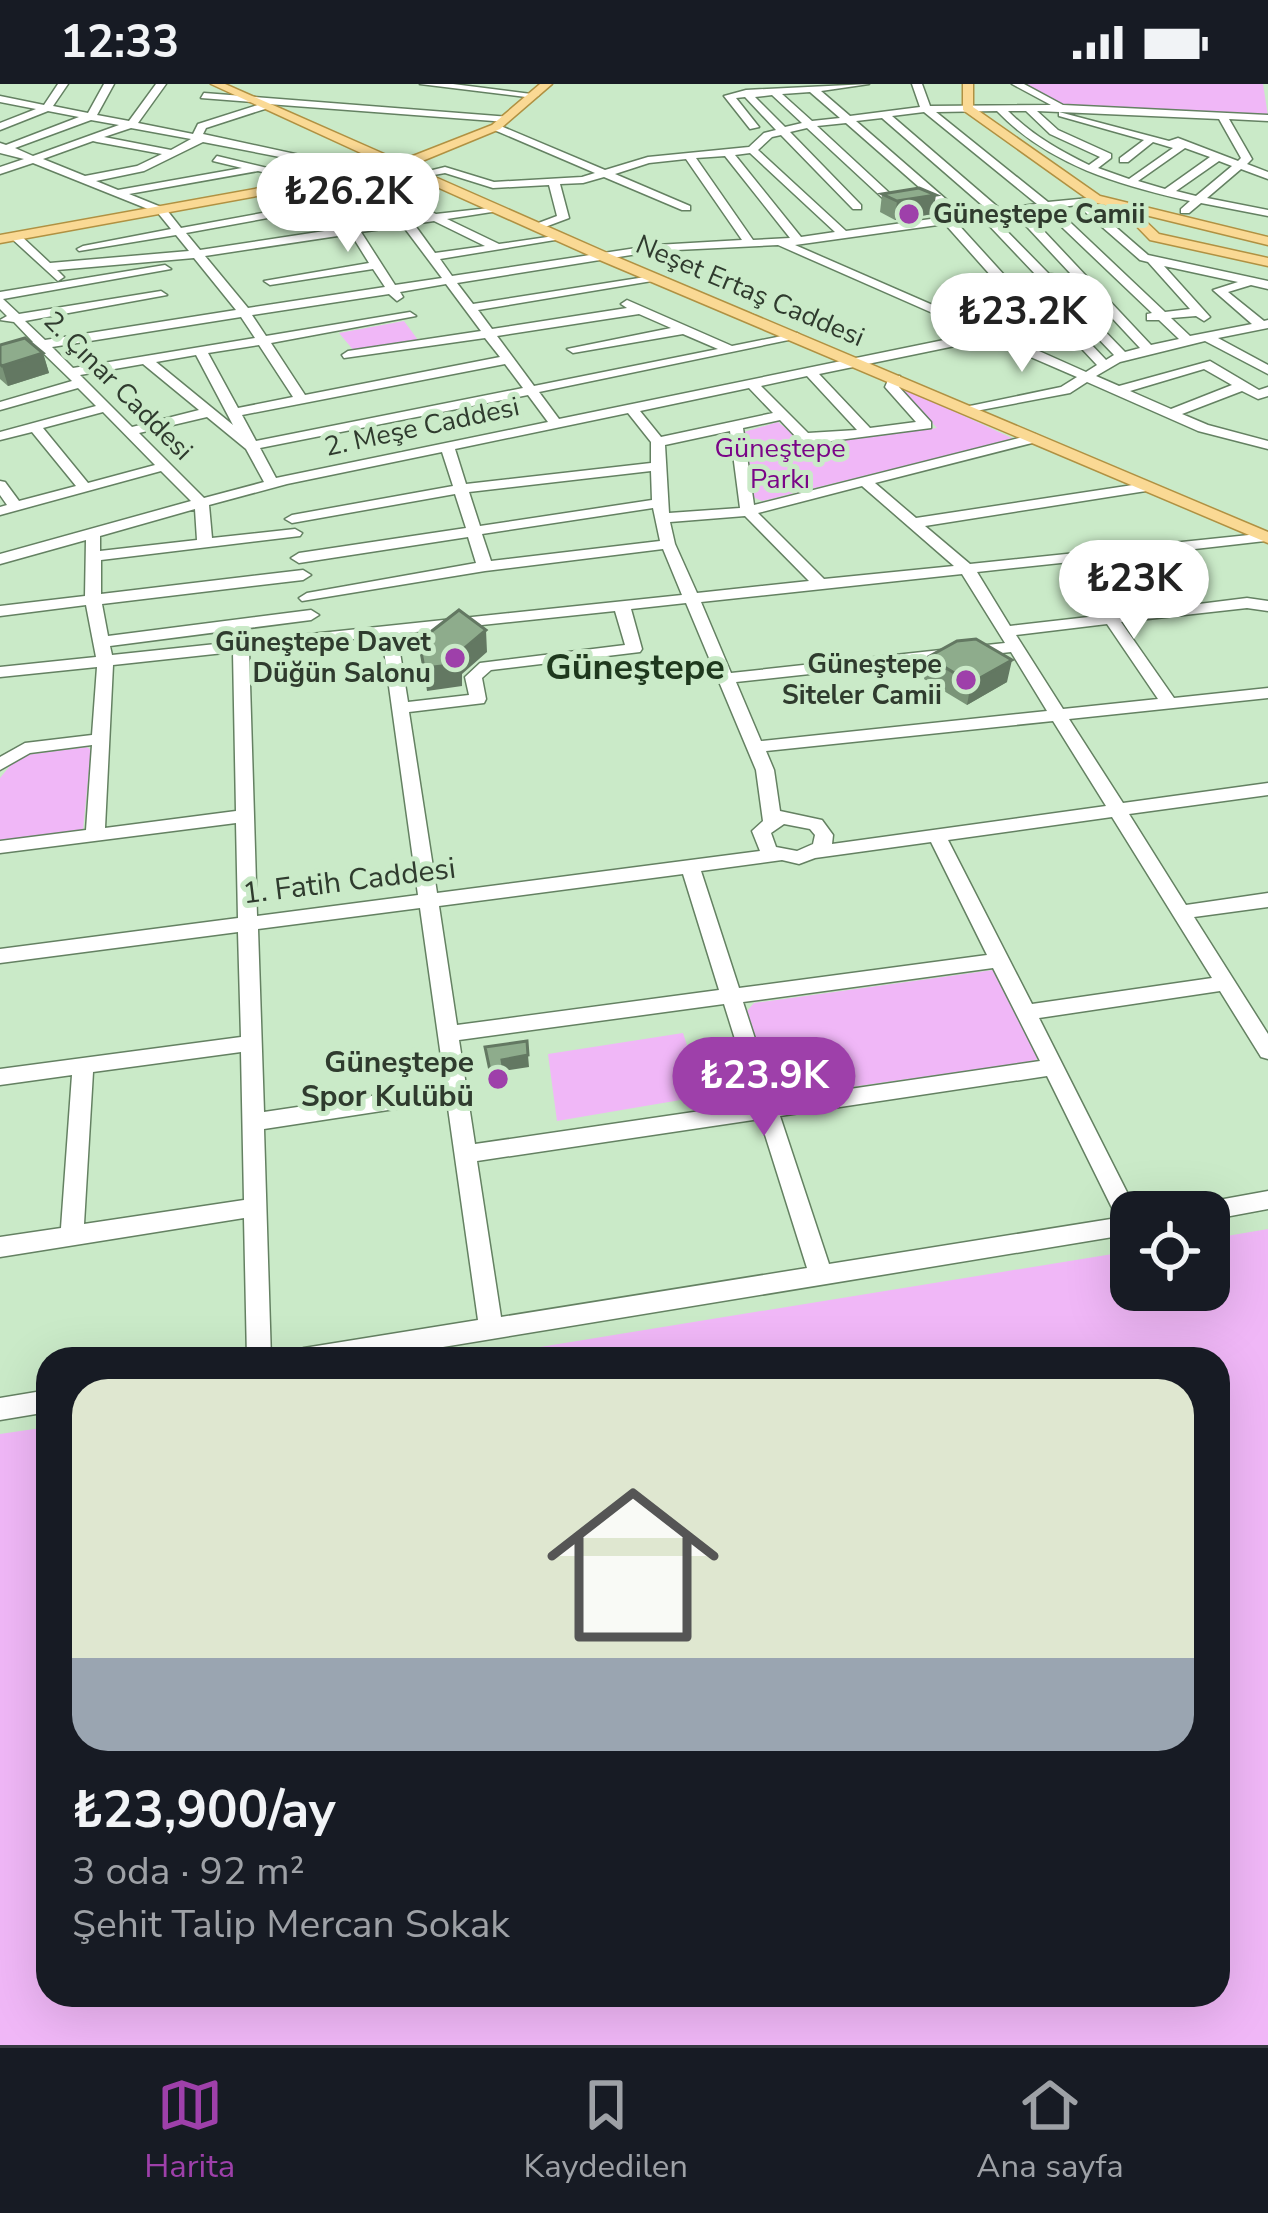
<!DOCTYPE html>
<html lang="tr">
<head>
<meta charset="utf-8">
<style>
  body { margin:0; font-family:"Nunito Sans",sans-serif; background:#242831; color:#f1f3f6; height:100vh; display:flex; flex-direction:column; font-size:45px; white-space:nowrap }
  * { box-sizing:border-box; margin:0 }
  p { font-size:39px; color:#9ea1a6 }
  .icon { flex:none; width:66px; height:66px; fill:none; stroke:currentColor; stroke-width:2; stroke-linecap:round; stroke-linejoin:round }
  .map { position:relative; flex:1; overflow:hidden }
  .details { position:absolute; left:36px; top:1263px; width:1194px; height:660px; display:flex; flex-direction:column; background:#171b24; border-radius:36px; box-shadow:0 12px 48px #0002 }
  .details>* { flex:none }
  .buttons { position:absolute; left:1110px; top:1107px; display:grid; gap:24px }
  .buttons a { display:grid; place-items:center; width:120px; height:120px; border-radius:24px; background:#171b24; box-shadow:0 12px 48px #0002; font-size:60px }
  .price { position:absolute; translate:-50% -102px; padding:0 27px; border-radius:42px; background:#fff; color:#222; font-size:39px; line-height:78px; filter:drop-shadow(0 3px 6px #0008) }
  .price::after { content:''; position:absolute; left:50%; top:72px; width:36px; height:27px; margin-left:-18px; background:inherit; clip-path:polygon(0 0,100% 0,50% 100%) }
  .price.active { background:#9e40aa; color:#fff }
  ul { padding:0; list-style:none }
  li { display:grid; align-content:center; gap:24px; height:636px; padding:0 36px }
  li span { display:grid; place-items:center; height:372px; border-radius:36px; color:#555 }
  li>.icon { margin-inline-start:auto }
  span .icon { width:216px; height:216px; fill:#fffc; stroke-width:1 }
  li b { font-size:51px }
  .status { display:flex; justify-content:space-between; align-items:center; height:84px; padding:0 60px; background:#171b24; direction:ltr }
  .status svg { height:33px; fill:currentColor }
  .tab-bar { display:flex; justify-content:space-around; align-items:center; height:168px; border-top:3px solid #363941; background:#171b24; font-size:33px; color:#9ea1a6 }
  .tab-bar a { display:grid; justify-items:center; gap:6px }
  .tab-bar .active { color:#9e40aa }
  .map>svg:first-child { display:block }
</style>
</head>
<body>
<div class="status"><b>12:33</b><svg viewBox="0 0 49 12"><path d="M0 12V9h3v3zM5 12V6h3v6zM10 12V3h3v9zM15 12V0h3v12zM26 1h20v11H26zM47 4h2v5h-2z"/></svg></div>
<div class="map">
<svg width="1268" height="1961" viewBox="0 0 1268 1961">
  <rect width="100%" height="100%" fill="#caeac8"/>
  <path fill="#f0b7f7" d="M1021,0H1263L1268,32L1066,22Z
    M404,237L418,256L355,268L339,249Z
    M906,305L1014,355L762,417L751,412L744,348L778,338L804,359L813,360L937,344L902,308Z
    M87,663L91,666L83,746L0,757V694L18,672Z
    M993,886L1039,972L1035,977L780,1013L772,1009L745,929L754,919Z
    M683,949L704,1012L557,1037L548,970Z
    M1268,1145V1961H0V1350L48,1343V1911H1218V1275H466L1131,1167V1206H1209V1155Z"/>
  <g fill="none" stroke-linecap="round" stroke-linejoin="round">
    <defs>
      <path id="minor" d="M58,0H68L53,22L88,29L104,0H114L97,31L129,37L156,0H166L138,39L193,50L198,40L264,19L201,14L204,9L511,33L507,38L268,20V24L206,44L203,50L378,88L373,91L203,58L144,87L96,97L118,106L242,84L213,77L217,72L322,97L317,100L258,87L129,110L166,125L181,144L436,97L440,102L395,111L436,130L498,123V127L447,135L499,160L561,151L567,154L440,175L452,192L656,161L742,156L686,75L649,79L615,90L690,122V126H682L604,93L583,99L560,100L569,134L537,146L531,143L533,141L557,132L549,101L493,104L445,89L417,94L412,91L445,83L494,98L582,93L595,89L492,45L496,40L605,86L648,73L749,63L764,49L776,46L745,13L736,14L759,43L750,45L724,12L746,6L869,0L821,7L850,32L920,23L912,0H922L930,22L1051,21L1012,0H1024L1063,21L1268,31V37L1229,35L1252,75L1247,80L1268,88V95L1241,85L1207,114L1268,126V132L1201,119L1189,129H1181V125L1190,117C1119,101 1049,81 997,27L936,28L1048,118L1100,113V117L1088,119L1148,171L1268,197V205L1251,201L1228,208L1264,237L1268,236V244L1218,254L1268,281V290L1205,257L1120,278L1096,292L1119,302L1210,277L1259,306L1268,303V312L1258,315L1242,307L1182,330L1208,341L1268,357V365L1198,347L1087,298L1070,309L965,329V323L1061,303L1077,293L989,255L819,290L870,344L916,338L885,303L890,292H900L899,303L931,338V344L816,359L798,355L780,336L743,344L754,421L1035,350L1042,354L1040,357L875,399L916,434L1146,399L1153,403L1146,407L925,442L970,480L1268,449L1265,457L1151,470L1191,521L1247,514L1268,517V527L1247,524L1121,538L1174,614L1268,604V614L1069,635L1123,719L1268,699V711L1129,730L1186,821L1268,809V823L1194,833L1268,950V975L1261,973L1220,907L1039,934L1137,1128H1131V1150L370,1275H292L295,1267L304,1264L478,1236L447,1017L264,1045L271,1275H247L244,1134L0,1173V1153L61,1144L72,991L0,1001V985L241,953L238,848L0,879V865L238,834L236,739L0,769V757L86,746L92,661L30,669L0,686V673L25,659L92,651L97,583L0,593V583L96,573L86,521L0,532V522L85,512L86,456L0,480V470L191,417L161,387L0,431V423L7,421L0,411V397L5,398L19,417L76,402L32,348L0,356V348L96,322L78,304L0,326V318L72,297L39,265L0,271V263L33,258L14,238L0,236L7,232L0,225V208L165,181L171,185L3,215L19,230L161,207L167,211L25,237L45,256L236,226L194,174L57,186L64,193L58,197L11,154V150H19L50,179L189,167L176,151L79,167L77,165L83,162L171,145L158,129L33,79L0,90V83L24,75L0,69V59L6,61L79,33L48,27L0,46V39L36,25L0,18V12L44,21ZM810,8L840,34L812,37L782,10ZM772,11L802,39L785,43L755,13ZM1008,27H1026L1050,50L1100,73L1089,81C1058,66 1032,51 1008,27ZM1037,27L1219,35L1241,74L1238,77L1178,54L1169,57L1059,28V32L1144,56L1120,74V78H1128L1153,58L1173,64L1129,95L1098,84L1111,74V70L1058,46ZM924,28L1037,120L1000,125L892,32ZM882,34L989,127L963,130L856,37ZM91,36L119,41L33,72L15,64ZM846,39L952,132L846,147L758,66L772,53L781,51L853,125H861V121L790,48L807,44L889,120H897V116L817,42ZM131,44L191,55L171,66L104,53ZM93,57L97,58L162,70L137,82L85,92L43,75ZM1185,64L1210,73L1165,105L1138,97ZM750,69L835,148L801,153L735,71ZM725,72L790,154L753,156L696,74ZM1219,77L1232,82L1196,112L1176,107ZM383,113L423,132L200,166L186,149ZM1077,121L1140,176L1148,178L1190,225L1165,228L1055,124ZM1044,126L1152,229L1147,230V236H1159L1179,255L1151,261L1026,128ZM1015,130L1140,264L1125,268L1055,196L1061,193L1059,191L1049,190L993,133ZM982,134L1036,191L1006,193L956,138ZM434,137L485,162L435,169L414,140ZM945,140L993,194L958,199L990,246L795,161ZM403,142L442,194L395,201L361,148ZM351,150L369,179L264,197L270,201L373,185L385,203L248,224L205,172ZM778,161L978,249L559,335L539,308L803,253L797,249L732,262L627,216L621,220L627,224L492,245L478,226L664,195L658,191L473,220L457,199L656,167ZM1164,182L1238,198L1213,206L1252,240L1190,252L1171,234L1196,232L1204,237L1210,233ZM1043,197L1114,271L1106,276L1032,198ZM1020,199L1097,281L1086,288L1003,251L972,202ZM446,200L481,247L348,267L342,271L344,274L485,254L500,273L305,311L271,259L416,232L410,228L266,252L252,231L389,210L397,217L403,213L400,208ZM639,230L671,244L567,265L573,269L683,250L718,265L534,302L497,252ZM241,233L255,254L73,284L52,263ZM259,261L293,313L238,324L208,269ZM196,271L233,341L156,278ZM143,280L199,326L132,343L80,291ZM505,280L523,304L256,357L242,331ZM1204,285L1232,301L1171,325L1130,307ZM807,292L857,346L808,349L761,302ZM749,304L773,329L661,353L640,327ZM528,311L548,338L276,394L260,364ZM103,328L155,381L88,399L43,344ZM628,329L651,358V379L466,400L455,365ZM207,333L246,365L264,398L204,414L139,349ZM730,347L740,424L669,429L665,361ZM442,368L453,402L292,431L285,435L292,439L455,410L466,444L299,469L291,474L299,479L468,453L476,479L307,509L299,514L302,517L485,487L663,465L682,511L112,571L110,562L311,536L319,531L311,526L108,552L102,520L303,496L311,491L303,486L101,510V476L300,452L302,449L295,445L212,454L209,421L287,400ZM651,387L652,416L480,442L469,408ZM862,402L954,482L824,495L758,429ZM653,424L660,457L491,477L482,450ZM195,425L197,456L100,467V452ZM745,432L809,497L697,509L675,460L670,438ZM1136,471L1176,523L1010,542L977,488ZM962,490L1005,559L731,589L701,518ZM686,519L756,686L763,737L752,747L760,767L437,809L409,628L484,619L486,615L482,594L491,586L640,568L642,565L631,525ZM615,527L625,561L480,579L465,593L469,611L408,618L397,550ZM1107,540L1158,615L1063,625L1016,551ZM382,552L418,811L257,832L249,566ZM233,568L236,727L105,744L113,581ZM1011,568L1047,627L761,657L736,598ZM1053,637L1106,722L832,760L833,751L822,736L780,727L774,686L766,667ZM1112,733L1212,894L1032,920L948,756ZM784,740L810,745L815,751L813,760L797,767L776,763L771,749ZM931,758L987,871L739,904L701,787L782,776L799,780L815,774ZM683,790L719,906L457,941L439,822ZM420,824L445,1001L264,1028L258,845ZM993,884L1040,977L775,1016L743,918ZM724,920L755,1019L475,1060L459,956ZM241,968L244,1116L84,1140L93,988ZM1047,992L1117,1134L829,1180L780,1032ZM760,1035L807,1184L501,1233L477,1077Z
        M420,0H453L539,11L534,14Z
        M1268,1107V1125L1209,1136V1128H1191L1194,1121L1202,1119Z
        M48,1306V1328L0,1336V1314Z"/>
      <path id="major" d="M211,0H225L400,77L492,41L540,0H552L500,45L410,82L612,171L1268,448V459L602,177L399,86L0,159V151L387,81Z
        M963,0H973V23L1100,112L1268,153V161L1137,129L1159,150L1268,174V182L1150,156L1119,124L1092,118L963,26Z"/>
    </defs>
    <use href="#minor" stroke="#648162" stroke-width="3"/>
    <use href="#major" stroke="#b09142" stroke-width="3"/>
    <use href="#minor" fill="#fff" fill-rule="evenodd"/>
    <use href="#major" fill="#fad994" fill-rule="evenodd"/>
  </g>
  <path fill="#7a9478" d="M882,110L933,130L895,136L880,128Z
    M0,261L43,269L49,289L8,302L0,295Z
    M928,573L1007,598L967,621L924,595Z"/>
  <path fill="#637862" d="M936,111L933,130L895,136L897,117Z
    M43,269L49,289L8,302L2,282Z
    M486,546L487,568L462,590V602L427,607L424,584L460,568Z
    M1012,576L1007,598L967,621L971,599Z
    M528,971L529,983L503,987L502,976Z
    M505,993L506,1005L493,1007L492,996Z"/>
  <path fill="#8eac8c" stroke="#637862" stroke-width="3" d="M919,104L936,111L897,117L882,110Z
    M25,254L43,269L2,282L0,280V261Z
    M459,526L486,546L460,568V580L424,584L419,557Z
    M976,555L1012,576L971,599L928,573L957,557Z
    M527,957L528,971L502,976L505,993L492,996L485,963Z"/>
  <g fill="#9e40aa" stroke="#caeac8" stroke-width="4.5">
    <circle cx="909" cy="130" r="12"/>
    <circle cx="455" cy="574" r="12"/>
    <circle cx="966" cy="596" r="12"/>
    <circle cx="498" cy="995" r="12"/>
  </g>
  <g text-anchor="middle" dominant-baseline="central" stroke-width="10" stroke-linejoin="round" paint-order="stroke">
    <g font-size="27" font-weight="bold" fill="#2f3b2e" stroke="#caeac8" text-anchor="end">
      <text x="933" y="130" text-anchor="start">Güneştepe Camii</text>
      <text x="431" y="558">Güneştepe Davet<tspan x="431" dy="31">Düğün Salonu</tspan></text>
      <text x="942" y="580">Güneştepe<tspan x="942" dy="31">Siteler Camii</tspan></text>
    </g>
    <g font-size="27" fill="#2f3b2e" stroke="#caeac8">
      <text transform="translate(750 207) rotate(23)">Neşet Ertaş Caddesi</text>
      <text transform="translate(118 302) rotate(45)">2. Çınar Caddesi</text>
      <text transform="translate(422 343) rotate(-12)">2. Meşe Caddesi</text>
    </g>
    <g font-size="27" fill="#7a0487" stroke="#caeac8">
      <text x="780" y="364">Güneştepe<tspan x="780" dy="31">Parkı</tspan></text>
    </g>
    <g font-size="30" fill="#2f3b2e" stroke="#caeac8">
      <text transform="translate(349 797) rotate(-7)">1. Fatih Caddesi</text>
    </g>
    <g font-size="30" font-weight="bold" fill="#2f3b2e" stroke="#caeac8" text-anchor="end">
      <text x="474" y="978">Güneştepe<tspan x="474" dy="34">Spor Kulübü</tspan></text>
    </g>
    <g font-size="36" font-weight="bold" fill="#1e381d" stroke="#caeac8">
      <text x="635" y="583">Güneştepe</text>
    </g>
  </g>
</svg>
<div class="buttons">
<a><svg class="icon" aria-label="locate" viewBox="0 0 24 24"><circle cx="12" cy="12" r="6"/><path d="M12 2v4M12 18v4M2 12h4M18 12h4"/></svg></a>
</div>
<b class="price" style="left:348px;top:171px">₺26.2K</b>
<b class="price" style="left:1022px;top:291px">₺23.2K</b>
<b class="price" style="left:1134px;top:558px">₺23K</b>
<b class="price active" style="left:764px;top:1055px">₺23.9K</b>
<section class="details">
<ul>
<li><span style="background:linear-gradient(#dfe7d0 75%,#9aa5b1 0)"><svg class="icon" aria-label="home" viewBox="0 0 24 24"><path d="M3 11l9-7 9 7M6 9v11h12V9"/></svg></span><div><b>₺23,900/ay</b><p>3 oda · 92 m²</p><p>Şehit Talip Mercan Sokak</p></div></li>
</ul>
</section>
</div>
<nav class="tab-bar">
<a class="active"><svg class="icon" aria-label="map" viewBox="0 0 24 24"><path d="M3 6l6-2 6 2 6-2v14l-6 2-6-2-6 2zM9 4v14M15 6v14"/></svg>Harita</a>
<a><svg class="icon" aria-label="saved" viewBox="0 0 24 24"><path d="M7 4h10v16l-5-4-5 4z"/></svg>Kaydedilen</a>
<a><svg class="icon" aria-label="home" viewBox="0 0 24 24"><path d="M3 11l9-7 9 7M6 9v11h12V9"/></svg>Ana sayfa</a>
</nav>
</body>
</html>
